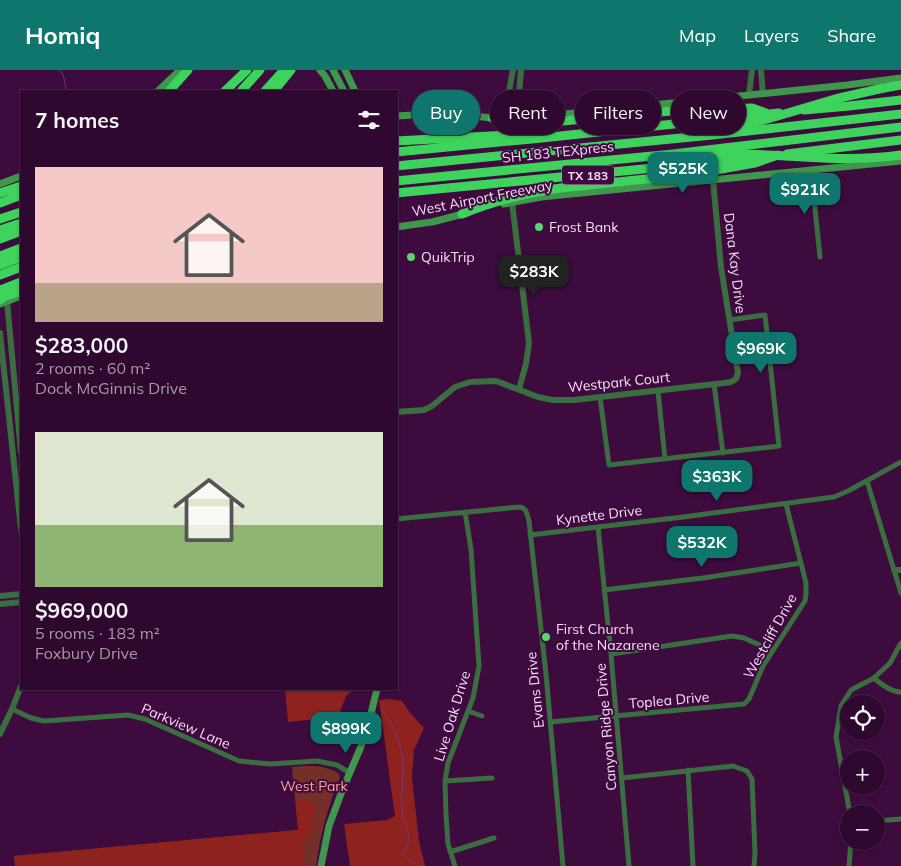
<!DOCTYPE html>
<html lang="en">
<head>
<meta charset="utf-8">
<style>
  body { margin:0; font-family:Mulish,sans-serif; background:#3a163a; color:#f1f3f6; height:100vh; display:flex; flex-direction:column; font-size:19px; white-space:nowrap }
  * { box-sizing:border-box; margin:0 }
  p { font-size:16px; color:#a79aaa }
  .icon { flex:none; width:28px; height:28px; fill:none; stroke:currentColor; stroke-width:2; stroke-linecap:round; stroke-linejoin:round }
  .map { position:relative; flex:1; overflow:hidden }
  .sheet { position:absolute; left:20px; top:20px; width:378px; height:600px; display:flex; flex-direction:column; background:#2e082e; border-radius:0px; box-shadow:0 1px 4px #0004,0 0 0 1px #49294a }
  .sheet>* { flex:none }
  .banner { position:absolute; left:412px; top:20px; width:412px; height:45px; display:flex; gap:10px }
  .controls { position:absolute; left:840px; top:625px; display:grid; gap:10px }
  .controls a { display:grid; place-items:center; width:45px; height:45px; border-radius:50%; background:#2e082e; box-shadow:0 1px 4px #0004,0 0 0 1px #49294a; font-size:25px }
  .price { position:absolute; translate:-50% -42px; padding:0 11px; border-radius:10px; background:#0f766e; color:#fff; font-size:16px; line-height:32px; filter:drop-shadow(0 1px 2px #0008) }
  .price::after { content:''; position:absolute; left:50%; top:30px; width:15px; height:11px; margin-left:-8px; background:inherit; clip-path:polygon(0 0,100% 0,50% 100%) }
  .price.active { background:#222; color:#fff }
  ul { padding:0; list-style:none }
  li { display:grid; align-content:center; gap:10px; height:265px; padding:0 15px }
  li span { display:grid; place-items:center; height:155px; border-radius:0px; color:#555 }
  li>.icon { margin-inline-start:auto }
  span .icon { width:90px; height:90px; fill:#fffc; stroke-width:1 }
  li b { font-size:21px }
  h2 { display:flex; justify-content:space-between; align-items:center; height:60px; padding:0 15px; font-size:21px }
  .pill { padding:0 18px; border-radius:22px; background:#2e082e; box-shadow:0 1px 4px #0004,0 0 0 1px #49294a; font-size:18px; line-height:45px }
  .pill.active { background:#0f766e; color:#fff }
  header { display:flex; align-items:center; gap:30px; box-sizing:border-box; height:70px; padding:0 25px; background:#0f766e; color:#fff }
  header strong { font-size:24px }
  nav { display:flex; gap:28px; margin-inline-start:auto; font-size:18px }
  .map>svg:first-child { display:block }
</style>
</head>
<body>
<header>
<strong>Homiq</strong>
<nav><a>Map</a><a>Layers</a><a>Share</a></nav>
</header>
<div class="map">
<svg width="901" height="796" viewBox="0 0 901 796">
  <rect width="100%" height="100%" fill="#3d0b3e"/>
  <path fill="#752f29" d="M304,696C318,696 326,696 338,703L340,707C328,736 320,765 316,796H15L14,786L298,760L292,697Z"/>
  <path fill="#8d221f" d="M285,619H353L346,626L338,647L288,652Z
    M388,629L402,631L411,644L424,658L414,680L412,707L419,771L425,796H350L344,754L387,750L395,746L379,630Z
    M303,728H305L317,738L313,747L312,759L314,761L301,774L304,777L303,788L305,796H15L14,786L298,760L296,735Z"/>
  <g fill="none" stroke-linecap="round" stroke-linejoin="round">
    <path stroke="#7d327e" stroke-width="1" d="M60,0C65,7 65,13 66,21
      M367,619L368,621
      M381,639C396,658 404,678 403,704C403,715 401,724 402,735C402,740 402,746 404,751C407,758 410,765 408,773C407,777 404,780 403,784C406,792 414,790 419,796"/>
    <path stroke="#3a6e40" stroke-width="5" d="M811,100L820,187
      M714,314L723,383
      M658,321L665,389
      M600,327L609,395L779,376L765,245L729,250
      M867,411L901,523
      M396,449L519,437C527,438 527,444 529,451L546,604L563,796
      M598,457L611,584L629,796
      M530,465L683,447L834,427L848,421L901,392
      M604,520L703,508L801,493
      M611,584L732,566L744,568L773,581
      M874,608C882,615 891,622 901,622
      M12,639L31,648L44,651L128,645L145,649L239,691L270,694L317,691L337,695L350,703
      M468,641L482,646
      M550,652L744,634L749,629L763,596L805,531L806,524V513L786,434
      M688,700L693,796
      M622,708L733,696L747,701L752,709L755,783L754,796
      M445,711L492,708
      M850,744L836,667L841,636L851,620L874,608L890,593L901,573
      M876,751L901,749
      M450,782L494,768
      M455,796L448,774L446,745L445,711L448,693L473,628L479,596L471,479L465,442
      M849,796L851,771"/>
    <path stroke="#3a6e40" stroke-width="6" d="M761,0L763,24
      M749,25L752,0
      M504,48L513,0
      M517,48L521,0
      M512,132L529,273L526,294L519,319
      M7,231L21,382
      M0,263L21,459
      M396,342L424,340L432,336L455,317L470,312L496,311L538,327L553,330H574L724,313L731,312L736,309L738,303L721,197L713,110
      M894,500H901
      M0,526L21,524
      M0,534L21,532
      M0,664L12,639L21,616"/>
    <path stroke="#3f974d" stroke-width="7" d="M320,0L325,6L333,21
      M333,0L344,21
      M345,0L355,21
      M158,21L180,0
      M396,46L446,43L492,48L546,46L847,15L901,8
      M0,114L21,106
      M504,134L541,127L901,91
      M396,157L432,152L467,143
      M0,234L21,226
      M321,796L329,756L342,721L360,679L367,660L377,619"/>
    <path stroke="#3dd35d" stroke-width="9" d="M879,19L901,15
      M169,21L188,0
      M225,21L247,0
      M241,21L260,0
      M265,21L284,0
      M274,21L291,0
      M804,40L849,36L901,30
      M492,48L511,52L534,53L562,51L682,40L752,38L766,43
      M396,71L509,65L518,67
      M396,82L532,69L779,43
      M787,84L901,70
      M396,96L712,65L901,44
      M396,111L673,84L901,57
      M0,123L21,116
      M396,123L695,94L759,87
      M0,133L21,125
      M462,144C496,130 526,123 561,118L693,104L755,93L778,85
      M0,149L21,142
      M0,160L21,153
      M0,169L21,161
      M0,186L21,178
      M0,195L21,187
      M0,205L21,197
      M0,220L21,212
      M0,230L3,227L21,221"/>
    <path stroke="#3dd35d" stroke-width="9" d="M712,61L764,50L835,29L879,19
      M696,84C765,80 833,95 901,85"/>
  </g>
  <g fill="#5ad56e" stroke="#3d0b3e" stroke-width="2">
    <circle cx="539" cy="157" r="5"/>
    <circle cx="411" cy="187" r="5"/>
    <circle cx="546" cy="567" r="5"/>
  </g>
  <g text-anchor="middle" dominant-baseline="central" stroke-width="4" stroke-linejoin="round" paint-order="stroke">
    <rect fill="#3d0b3e" stroke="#c19dc1" stroke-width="1" x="562" y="95.5" width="52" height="19" rx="4"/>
    <g font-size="12" font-weight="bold" fill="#fadbf9">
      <text x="588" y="105">TX 183</text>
    </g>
    <g font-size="14" fill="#fadbf9" stroke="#3d0b3e">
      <text transform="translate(558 82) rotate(-6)">SH 183 TEXpress</text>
      <text transform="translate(482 128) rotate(-11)">West Airport Freeway</text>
      <text transform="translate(735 193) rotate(83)">Dana Kay Drive</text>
      <text transform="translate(619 312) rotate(-6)">Westpark Court</text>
      <text transform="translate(599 445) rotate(-7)">Kynette Drive</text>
      <text transform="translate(770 566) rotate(-61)">Westcliff Drive</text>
      <text transform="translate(535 620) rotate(-96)">Evans Drive</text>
      <text transform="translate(669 630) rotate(-5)">Toplea Drive</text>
      <text transform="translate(452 646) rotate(-73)">Live Oak Drive</text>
      <text transform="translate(186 656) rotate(23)">Parkview Lane</text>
      <text transform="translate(606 657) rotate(-95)">Canyon Ridge Drive</text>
    </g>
    <g font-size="14" fill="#fadbf9" stroke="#3d0b3e" text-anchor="start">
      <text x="549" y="157">Frost Bank</text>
      <text x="421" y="187">QuikTrip</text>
      <text x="556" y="559">First Church<tspan x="556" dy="16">of the Nazarene</tspan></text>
    </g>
    <g font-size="14" fill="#fca69c" stroke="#3d0b3e">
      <text x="314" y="716">West Park</text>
    </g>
  </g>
</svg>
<div class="controls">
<a><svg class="icon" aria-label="locate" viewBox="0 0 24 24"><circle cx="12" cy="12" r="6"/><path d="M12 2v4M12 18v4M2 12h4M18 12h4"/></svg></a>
<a>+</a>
<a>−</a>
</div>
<b class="price" style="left:683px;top:124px">$525K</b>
<b class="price" style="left:805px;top:145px">$921K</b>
<b class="price active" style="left:534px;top:227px">$283K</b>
<b class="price" style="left:761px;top:304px">$969K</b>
<b class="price" style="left:717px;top:432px">$363K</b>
<b class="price" style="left:702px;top:498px">$532K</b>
<b class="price" style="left:346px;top:684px">$899K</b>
<div class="banner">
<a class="pill active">Buy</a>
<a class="pill">Rent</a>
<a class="pill">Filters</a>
<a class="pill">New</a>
</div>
<section class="sheet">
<h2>7 homes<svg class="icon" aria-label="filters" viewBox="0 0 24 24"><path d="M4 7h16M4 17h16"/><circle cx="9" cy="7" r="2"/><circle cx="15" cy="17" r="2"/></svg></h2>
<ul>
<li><span style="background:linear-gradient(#f6c9c9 75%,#b9a48a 0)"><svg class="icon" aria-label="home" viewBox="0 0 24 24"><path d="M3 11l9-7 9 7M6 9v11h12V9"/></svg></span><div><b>$283,000</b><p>2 rooms · 60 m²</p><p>Dock McGinnis Drive</p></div></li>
<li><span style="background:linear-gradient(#dfe7d0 60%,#8fb573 0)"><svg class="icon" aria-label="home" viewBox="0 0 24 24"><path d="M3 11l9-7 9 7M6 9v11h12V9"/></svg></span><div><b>$969,000</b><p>5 rooms · 183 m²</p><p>Foxbury Drive</p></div></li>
</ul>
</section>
</div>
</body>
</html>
